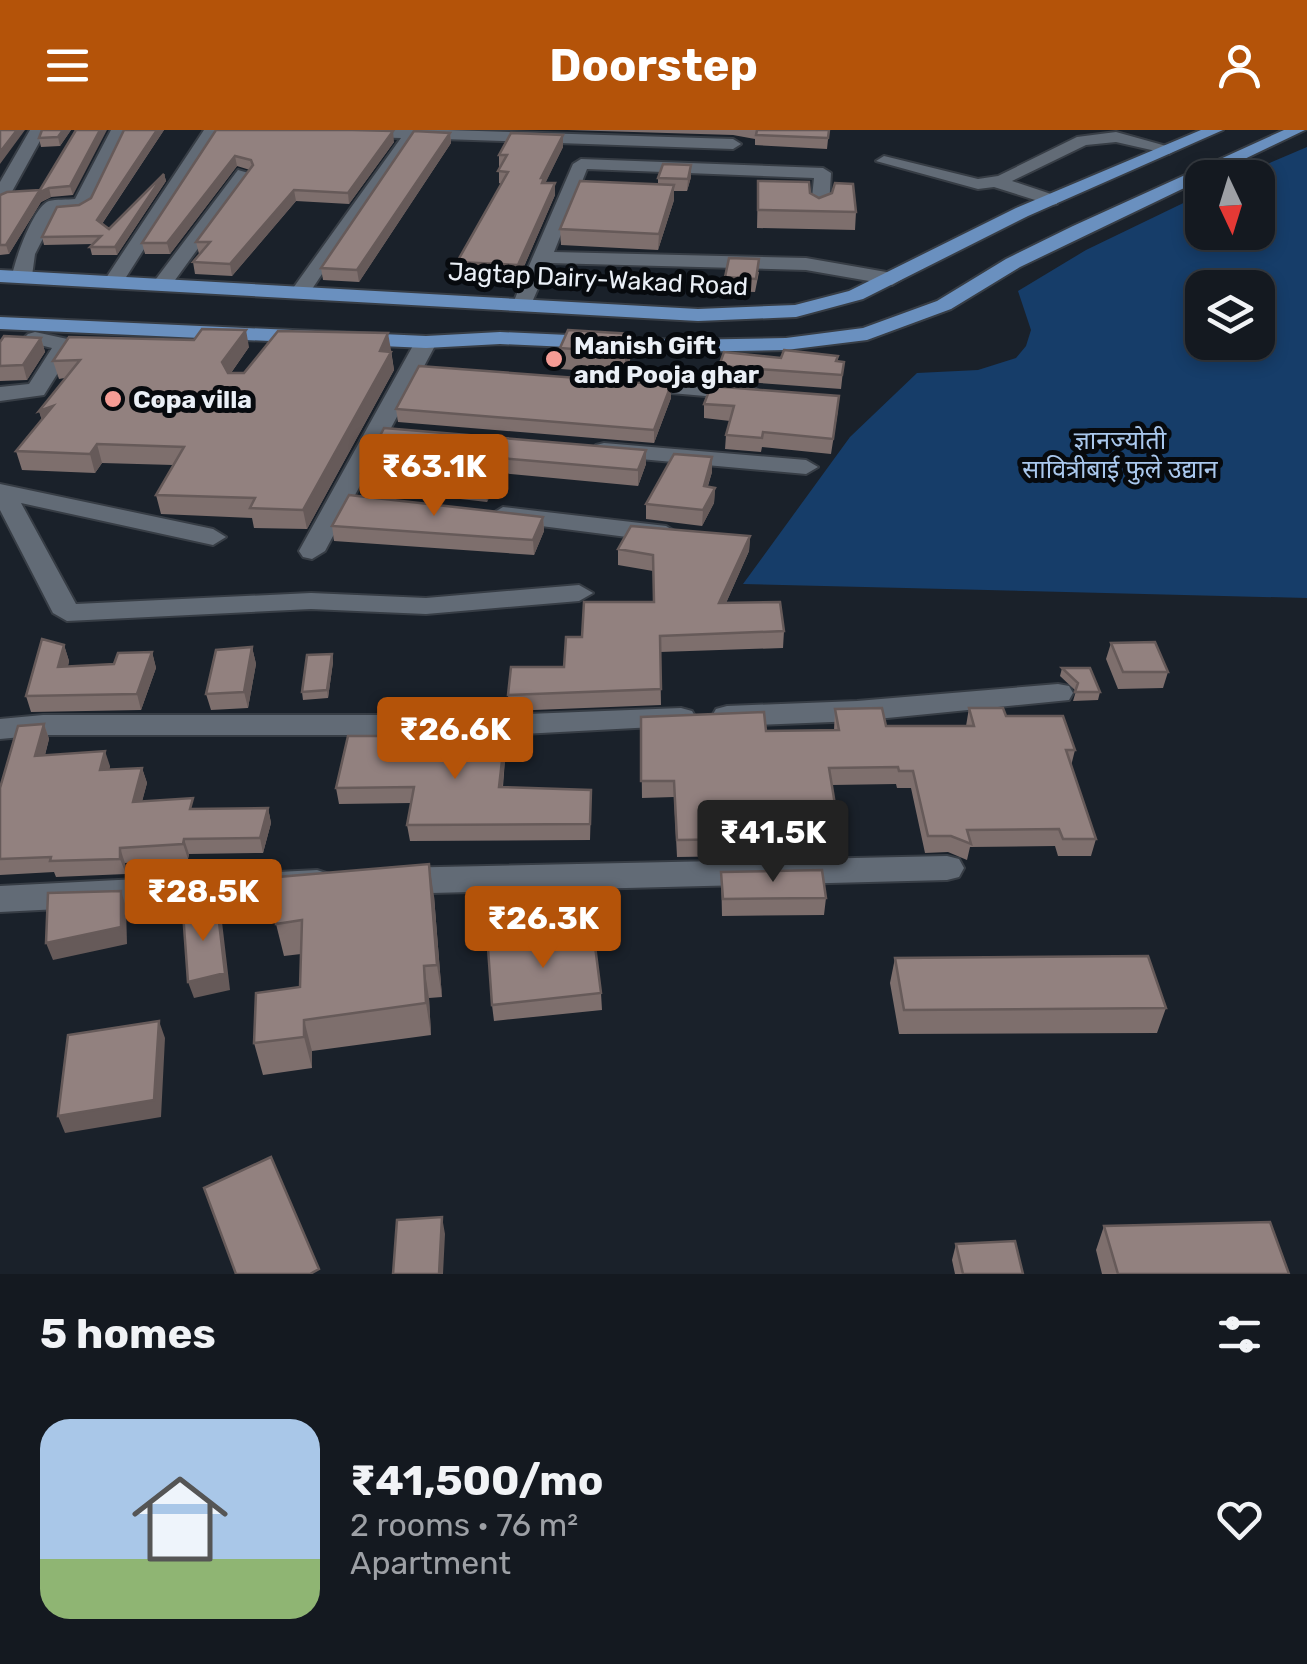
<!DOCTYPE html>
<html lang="en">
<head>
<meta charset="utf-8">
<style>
  body { margin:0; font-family:Rubik,"Noto Sans Devanagari",sans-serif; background:#21262d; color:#f1f3f6; height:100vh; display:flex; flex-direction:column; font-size:38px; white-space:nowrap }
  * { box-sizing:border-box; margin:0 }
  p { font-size:32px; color:#9da0a5 }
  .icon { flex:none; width:55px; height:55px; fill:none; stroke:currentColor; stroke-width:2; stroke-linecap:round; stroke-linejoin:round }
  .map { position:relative; height:1144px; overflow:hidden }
  .panel { display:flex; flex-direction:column; background:#141920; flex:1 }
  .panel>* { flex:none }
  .needle { width:65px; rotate:176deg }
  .controls { position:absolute; left:1185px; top:30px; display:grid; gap:20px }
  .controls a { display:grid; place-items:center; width:90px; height:90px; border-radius:20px; background:#141920; box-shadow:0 5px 15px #0003,0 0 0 2px #33383e; font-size:50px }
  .price { position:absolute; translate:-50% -85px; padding:0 22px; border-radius:10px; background:#b45309; color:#fff; font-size:32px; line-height:65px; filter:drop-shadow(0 2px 5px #0008) }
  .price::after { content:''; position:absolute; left:50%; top:60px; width:30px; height:22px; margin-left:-15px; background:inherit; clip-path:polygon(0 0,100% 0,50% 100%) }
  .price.current { background:#222; color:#fff }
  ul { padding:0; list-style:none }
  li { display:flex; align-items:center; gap:30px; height:250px; padding:0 40px }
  li span { display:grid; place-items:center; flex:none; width:280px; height:200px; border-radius:30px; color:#555 }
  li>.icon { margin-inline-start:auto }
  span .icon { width:120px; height:120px; fill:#fffc; stroke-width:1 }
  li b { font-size:42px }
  h2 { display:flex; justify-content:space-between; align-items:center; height:120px; padding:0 40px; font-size:42px }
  header { display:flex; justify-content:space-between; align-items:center; height:130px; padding:0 40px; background:#b45309; color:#fff; font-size:45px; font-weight:700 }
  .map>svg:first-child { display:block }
</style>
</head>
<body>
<header><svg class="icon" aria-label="menu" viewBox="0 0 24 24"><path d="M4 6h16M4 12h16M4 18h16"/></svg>Doorstep<svg class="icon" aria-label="person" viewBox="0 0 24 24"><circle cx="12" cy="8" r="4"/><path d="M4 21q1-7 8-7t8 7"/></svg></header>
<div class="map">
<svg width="1307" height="1144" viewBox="0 0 1307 1144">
  <rect width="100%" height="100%" fill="#1a212a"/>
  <path fill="#163d69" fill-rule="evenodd" d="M1307,17V468L743,454L850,307L917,243L978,240L1016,228L1026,216L1031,200L1018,161L1086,120L1202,64V102H1258V48L1237,47ZM1202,158H1258V212H1202Z"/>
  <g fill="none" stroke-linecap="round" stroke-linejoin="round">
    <defs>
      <path id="street" d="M30,0H46L9,67L0,72V52Z
        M111,0H127L90,74L81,79L57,81L35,124L32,146L22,152L15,150L12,146C15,130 33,77 49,71C56,69 67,70 75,69Z
        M204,0H220L121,155H107L104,151Z
        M292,0H448L733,9L741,14L733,19L413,8L308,165L301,167L291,161L401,8L300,5Z
        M1116,2L1177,19L1169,24L1116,12L1086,15L1012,51L1057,66V74L1051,75L994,57L978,59L876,31L884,26L978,49L998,46L1077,7Z
        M581,29L823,38L831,43L829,77L820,82L811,77L814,48L587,39L554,122L806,128L892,143L902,149L892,155L806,140L549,133L530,177H516L513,173L573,34Z
        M238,40L252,44L170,157H156V149Z
        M35,202L72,210L76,214L44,265L0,271V257L29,254L52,218L28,212L24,208L28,204Z
        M426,206L437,212L325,421L312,429L303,427L299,421L415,212Z
        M633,247L751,256L762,263L751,270L625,259L622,254Z
        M604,313L806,330L818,337L806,344L596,325L592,320L596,315Z
        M0,354L213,399L226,407L213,415L21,373L76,474L311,463L426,468L579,455L593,463L579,471L426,484L311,479L67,491L53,483L0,380Z
        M503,377L666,396L679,404L666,412L494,390L490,385Z
        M1058,554L1069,556L1073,563L1069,570L857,591L727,596L716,593L712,586L716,579L727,576L857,571Z
        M681,578L692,581L696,588L692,595L502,605H43L0,609V589L43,585H502Z
        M947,726L959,729L964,738L959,747L947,750L392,764L380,760L375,751L380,742L392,738Z
        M317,740L329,744L334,753L329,762L317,766L0,782V756Z"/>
      <path id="primary" d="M1201,0H1223L1028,86L863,169L796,187L698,191L0,152V140L698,179L795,175L849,161L1016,78Z
        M1284,0H1305L1020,137L951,179L867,210L786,220L678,222L500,214L426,218L0,199V187L426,206L500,202L678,210L786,208L863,198L937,171L1006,129L1073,96Z"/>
    </defs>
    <use href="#street" stroke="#373d45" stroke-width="4"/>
    <use href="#primary" stroke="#373d45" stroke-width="4"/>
    <use href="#street" fill="#626b76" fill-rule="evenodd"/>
    <use href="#primary" fill="#6a90bf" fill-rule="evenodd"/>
  </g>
  <path fill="#7e6f6d" d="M71,0L60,16L41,17L39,8Z
    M76,0L73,65L51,67L41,72L9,124L0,125V65L40,60Z
    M124,0H164L102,94L109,99L164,44L166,51L117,125H92L90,117L93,114L44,115L42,107L79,75L91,68Z
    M216,0L394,12L349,74L296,71L232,146L195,144L193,132L199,124L196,112L250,40L237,36L170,124H145L142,113Z
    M567,0H829L827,19L755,15V9L733,5Z
    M450,3L451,13L359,152L323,150L321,138Z
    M563,5V17L545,53H555V65L519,148L458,145L457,132L501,54L499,53V25Z
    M691,47L687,61H674V70L658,120L561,115L560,99L658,54V48Z
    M758,51L810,63L856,82L855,100L757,98Z
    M759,142L755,162L724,161L725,147Z
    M632,204V224L625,244L561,239L560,218Z
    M41,208L45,222L27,250L0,251V212Z
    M249,217L231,243H244L391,220L394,240L307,399L254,398L252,388L161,384L156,365L173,335L102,333L95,343L22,340L16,321L42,290L39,281L65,248L59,249L53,231Z
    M838,226V231L844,232L841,259L718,250L719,236L781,228Z
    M671,255V268L654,313L398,292L396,279Z
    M704,274L838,280L831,324L762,317L761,322L725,319L726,305L730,291L704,288Z
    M384,298L646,320V334L638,356L501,343L487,372L363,358L361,343Z
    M712,327V342L708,356L715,358L714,373L702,396L646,389V374Z
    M543,387L544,401L534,425L334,411L332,396Z
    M750,406L749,421L726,473L784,501L783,518L660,522L661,575L509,581L508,565L564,537L582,507L653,472V441L618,435V419Z
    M1111,513L1168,542L1163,558L1118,559L1106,529Z
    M64,515L69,531L68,536L114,534L152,522L156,538L141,580L31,582L26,566Z
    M252,517L256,534L248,578L211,580L206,564Z
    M332,524L333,532L328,568L303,570L302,562Z
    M1062,538L1100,562L1098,570L1073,571L1076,561L1060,546Z
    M969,578L1006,586L1075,620L1071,636L1096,709L1091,726H1058L1055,716L970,717L967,730L948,722L925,723L911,658H897L896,654L832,655L839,699L837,716H816L815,725L677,727L674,667L642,668L641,587L766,601L834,600L835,579L886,596H966Z
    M44,594L49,609L45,625L110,636L109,640L142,638L147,653L142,671L196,679L268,678L271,693L263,723L189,724L188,729L125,733L126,744L56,747L54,742L0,745V658Z
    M444,609L443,614L504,613L505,629L503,657L591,676L590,710L410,711L407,695L411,673L339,674L336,658Z
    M721,742L826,768L824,785L722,786Z
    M434,766L442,867L429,868L431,905L312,921V938L263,945L254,913L300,857L301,824L284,826L276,794Z
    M895,828L1166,878L1157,903L899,904L890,853Z
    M601,863L602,880L494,891L492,875Z
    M1104,1096L1289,1144H1102L1096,1120Z
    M956,1114L1023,1144H955L952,1130Z"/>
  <path fill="#665a59" d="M17,0H25L0,34V22Z
    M63,0H71L60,16L58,7Z
    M100,0H107L73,65L70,56Z
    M157,0H164L99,98L97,90Z
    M393,1L394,12L349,74L348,63Z
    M450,3L451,13L359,152L357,140Z
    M563,5V17L545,54L541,48Z
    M235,26L237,36L170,124L167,113Z
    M691,35V47L687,61L688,49Z
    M164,44L166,51L117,125L115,117Z
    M555,53V65L519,148L518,135Z
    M674,55V70L658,120L659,104Z
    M49,58L51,67L41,72L9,124L6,115L38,63Z
    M294,60L296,71L232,146L230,134Z
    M246,200L249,217L226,250L222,232Z
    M388,203L391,220L386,232L391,222L394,240L307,399L303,380Z
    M632,204V224L625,244V223Z
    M41,208L45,222L27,250L23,235Z
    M671,255V268L654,313V300Z
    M53,276L45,300L39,281Z
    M97,314L102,333L95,343L90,324Z
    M646,320V334L638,356V340Z
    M712,327V342L703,371L704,356Z
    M500,328L501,343L487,372L485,356Z
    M715,358L714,373L702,396L703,380Z
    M543,387L544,401L534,425L533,410Z
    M750,406L749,421L719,489V473Z
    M64,515L69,531L64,553L58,537Z
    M252,517L256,534L248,578L244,562Z
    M152,522L156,538L141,580L137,564Z
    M332,524L333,532L328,568L327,560Z
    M442,593L444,609L441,630L439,614Z
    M44,594L49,609L41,640L35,626Z
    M504,613L505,629L501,673L499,657Z
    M105,621L110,636L105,655L100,640Z
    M142,638L147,653L138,687L133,672Z
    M268,678L271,693L263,723L260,708Z
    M184,709L189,724L188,729L183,714Z
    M120,718L125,733L126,744L120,729Z
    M429,734L434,766L442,867L437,835Z
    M121,761L126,777L127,814L53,830L46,813Z
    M217,775L222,792L230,860L194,868L188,852Z
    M424,836L429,868L431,905L426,873Z
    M304,890L312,921V938L304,907Z
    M159,891L165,908L161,987L65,1003L58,986Z
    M442,1087L445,1104L443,1144H439Z"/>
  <path fill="#92817f" stroke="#665a59" stroke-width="2.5" d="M0,0H17L0,22Z
    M42,0H63L58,7L39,8Z
    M76,0H100L70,56L49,58L38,63L6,115H0V65L7,62L40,60Z
    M124,0H157L97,90L109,99L164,44L115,117H90L101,106L42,107L57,77L79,75L91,68Z
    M216,0H352L393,1L348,63L294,60L230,134L193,132L210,112H196L253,35L251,30L235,26L167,113H142Z
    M757,0H829L828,8L756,5Z
    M414,1L450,3L357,140L321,138Z
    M511,3L563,5L541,48H544L542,53H555L518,135L457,132L508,42L498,41L507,25H499Z
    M663,34L691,35L688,49L658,48Z
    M580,51L674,55L659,104L560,99Z
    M758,51L809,52L810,63L819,68L832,63L835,53L853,54L856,82L758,80Z
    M729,128L759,129L756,149L725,147Z
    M202,199L246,200L222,232L228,243H244L278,201L388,203L380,221L391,222L303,380L250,378L255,368L156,365L184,317L97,314L90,324L16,321L53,276L39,281L80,230L53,231L69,207L194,210Z
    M568,200L632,204L625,223L560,218Z
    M4,206L41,208L23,235L0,236V212Z
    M784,220L838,226L836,231L844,232L842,245L719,236L724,222L781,228Z
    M419,236L671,255L654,300L396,279Z
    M711,256L839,266L833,309L763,302L762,308L726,305L734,276L704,274Z
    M384,298L646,320L638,340L500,328L485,356L361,343Z
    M674,324L712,327L704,356L715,358L703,380L646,374Z
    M349,365L543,387L533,410L332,396Z
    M631,396L750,406L719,473L780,472L784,501L660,506L661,559L508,565L511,537H564L566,507H582L584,472H654L653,425L618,419Z
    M42,509L64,515L58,537L114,534L118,523L152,522L137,564L26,566Z
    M1155,512L1168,542H1123L1111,513Z
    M252,517L244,562L206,564L216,520Z
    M332,524L327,560L302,562L307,525Z
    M1062,538H1090L1100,562H1075L1078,553Z
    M882,578L886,596H974L969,578H1003L1006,586H1063L1075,620H1066L1096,709H1063L1059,699L967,700L971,714L951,706H928L913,641H899L898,637L829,638L839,699H816L817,708L677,710L674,651H641V587L764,582L766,601L839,600L835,579Z
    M411,593H442L439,614L504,613L499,657L591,660L590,694L407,695L414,657L336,658L348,606H408Z
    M44,594L35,626L105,621L100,640L142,638L133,672L193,668L190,679L268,678L260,708L184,709L183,714L120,718V729L50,731L51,727L0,729V658L18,596Z
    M429,734L437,835L424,836L426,873L304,890V907L254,913L256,863L300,857L302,790L276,794L278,747Z
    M822,740L826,768L723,769L721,742Z
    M121,761V797L46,813L48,763Z
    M217,775L225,843L188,852L183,782Z
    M594,808L601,863L492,875L488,818Z
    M1148,826L1166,878L904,880L895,828Z
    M159,891L154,970L58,986L68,905Z
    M271,1027L319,1139L310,1144H236L204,1058Z
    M442,1087L439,1144H393L397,1090Z
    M1270,1092L1289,1144H1118L1104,1096Z
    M1015,1111L1023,1144H963L956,1114Z"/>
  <g fill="#f59c95" stroke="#070a0e" stroke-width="4">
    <circle cx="554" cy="229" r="10"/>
    <circle cx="113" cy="269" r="10"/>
  </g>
  <g text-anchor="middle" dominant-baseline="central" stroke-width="10" stroke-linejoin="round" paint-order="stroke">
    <g font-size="25" fill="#eaeff6" stroke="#070a0e">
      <text transform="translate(598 149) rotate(3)">Jagtap Dairy-Wakad Road</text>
    </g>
    <g font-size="25" font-weight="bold" fill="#eaeff6" stroke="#070a0e" text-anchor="start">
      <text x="574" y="215">Manish Gift<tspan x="574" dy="29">and Pooja ghar</tspan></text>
      <text x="133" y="269">Copa villa</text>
    </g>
    <g font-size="25" fill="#aac8ed" stroke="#070a0e">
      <text x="1120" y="310">ज्ञानज्योती<tspan x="1120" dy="29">सावित्रीबाई फुले उद्यान</tspan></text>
    </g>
  </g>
</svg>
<div class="controls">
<a><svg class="needle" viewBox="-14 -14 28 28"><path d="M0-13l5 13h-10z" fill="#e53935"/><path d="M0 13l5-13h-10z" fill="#9da0a5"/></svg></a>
<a><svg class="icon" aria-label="layers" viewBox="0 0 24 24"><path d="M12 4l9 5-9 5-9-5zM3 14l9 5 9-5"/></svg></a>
</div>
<b class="price" style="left:434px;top:389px">₹63.1K</b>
<b class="price" style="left:455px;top:652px">₹26.6K</b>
<b class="price current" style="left:773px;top:755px">₹41.5K</b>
<b class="price" style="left:203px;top:814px">₹28.5K</b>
<b class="price" style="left:543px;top:841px">₹26.3K</b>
</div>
<section class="panel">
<h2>5 homes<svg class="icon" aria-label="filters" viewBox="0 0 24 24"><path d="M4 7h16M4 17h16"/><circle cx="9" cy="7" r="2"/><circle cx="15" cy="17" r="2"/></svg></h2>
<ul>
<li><span style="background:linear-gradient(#a9c7e8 70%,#8fb573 0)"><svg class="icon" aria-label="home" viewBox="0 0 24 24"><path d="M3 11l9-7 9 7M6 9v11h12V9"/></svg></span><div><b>₹41,500/mo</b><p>2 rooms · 76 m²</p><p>Apartment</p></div><svg class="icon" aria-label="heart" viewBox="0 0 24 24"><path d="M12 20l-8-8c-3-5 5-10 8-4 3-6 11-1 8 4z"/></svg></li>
</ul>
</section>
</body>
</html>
